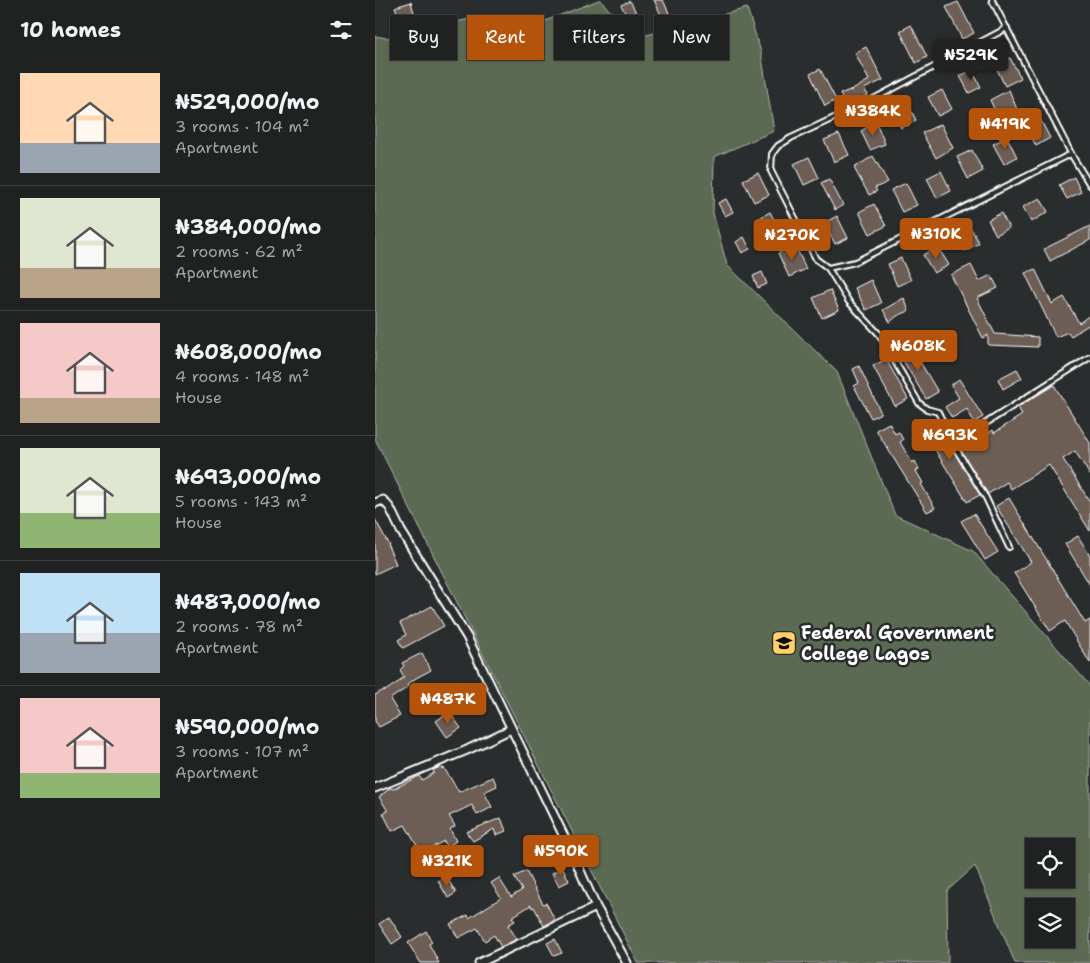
<!DOCTYPE html>
<html lang="en">
<head>
<meta charset="utf-8">
<style>
  body { margin:0; font-family:"Shantell Sans",sans-serif; background:#282a2a; color:#f1f3f6; height:100vh; display:flex; flex-direction:column; font-size:19px; white-space:nowrap }
  * { box-sizing:border-box; margin:0 }
  p { font-size:16px; color:#a2a4a5 }
  .icon { flex:none; width:28px; height:28px; fill:none; stroke:currentColor; stroke-width:2; stroke-linecap:round; stroke-linejoin:round }
  .map { position:relative; flex:1; overflow:hidden }
  .details { display:flex; flex-direction:column; background:#202222; width:375px }
  .details>* { flex:none }
  .hud { position:absolute; left:15px; top:15px; width:475px; height:45px; display:flex; gap:10px }
  .fabs { position:absolute; left:650px; top:838px; display:grid; gap:10px }
  .fabs a { display:grid; place-items:center; width:50px; height:50px; border-radius:0px; background:#202222; box-shadow:0 1px 4px #0004,0 0 0 1px #3d3f40; font-size:25px }
  .price { position:absolute; translate:-50% -42px; padding:0 11px; border-radius:5px; background:#b45309; color:#fff; font-size:16px; line-height:32px; filter:drop-shadow(0 1px 2px #0008) }
  .price::after { content:''; position:absolute; left:50%; top:30px; width:15px; height:11px; margin-left:-8px; background:inherit; clip-path:polygon(0 0,100% 0,50% 100%) }
  .price.on { background:#222; color:#fff }
  ul { padding:0; list-style:none }
  li { display:flex; align-items:center; gap:15px; height:125px; padding:0 20px }
  li+li { border-top:1px solid #3d3f40 }
  li span { display:grid; place-items:center; flex:none; width:140px; height:100px; border-radius:0px; color:#555 }
  li>.icon { margin-inline-start:auto }
  span .icon { width:60px; height:60px; fill:#fffc; stroke-width:1 }
  li b { font-size:21px }
  h2 { display:flex; justify-content:space-between; align-items:center; height:60px; padding:0 20px; font-size:21px }
  .chip { padding:0 18px; border-radius:0px; background:#202222; box-shadow:0 1px 4px #0004,0 0 0 1px #3d3f40; font-size:18px; line-height:45px }
  .chip.on { background:#b45309; color:#fff }
  main { display:flex; flex:1; min-height:0 }
  .map>svg:first-child { display:block }
</style>
</head>
<body>
<main>
<section class="details">
<h2>10 homes<svg class="icon" aria-label="filters" viewBox="0 0 24 24"><path d="M4 7h16M4 17h16"/><circle cx="9" cy="7" r="2"/><circle cx="15" cy="17" r="2"/></svg></h2>
<ul>
<li><span style="background:linear-gradient(#ffd9b3 70%,#9aa5b1 0)"><svg class="icon" aria-label="home" viewBox="0 0 24 24"><path d="M3 11l9-7 9 7M6 9v11h12V9"/></svg></span><div><b>₦529,000/mo</b><p>3 rooms · 104 m²</p><p>Apartment</p></div></li>
<li><span style="background:linear-gradient(#dfe7d0 70%,#b9a48a 0)"><svg class="icon" aria-label="home" viewBox="0 0 24 24"><path d="M3 11l9-7 9 7M6 9v11h12V9"/></svg></span><div><b>₦384,000/mo</b><p>2 rooms · 62 m²</p><p>Apartment</p></div></li>
<li><span style="background:linear-gradient(#f6c9c9 75%,#b9a48a 0)"><svg class="icon" aria-label="home" viewBox="0 0 24 24"><path d="M3 11l9-7 9 7M6 9v11h12V9"/></svg></span><div><b>₦608,000/mo</b><p>4 rooms · 148 m²</p><p>House</p></div></li>
<li><span style="background:linear-gradient(#dfe7d0 65%,#8fb573 0)"><svg class="icon" aria-label="home" viewBox="0 0 24 24"><path d="M3 11l9-7 9 7M6 9v11h12V9"/></svg></span><div><b>₦693,000/mo</b><p>5 rooms · 143 m²</p><p>House</p></div></li>
<li><span style="background:linear-gradient(#bfe0f5 60%,#9aa5b1 0)"><svg class="icon" aria-label="home" viewBox="0 0 24 24"><path d="M3 11l9-7 9 7M6 9v11h12V9"/></svg></span><div><b>₦487,000/mo</b><p>2 rooms · 78 m²</p><p>Apartment</p></div></li>
<li><span style="background:linear-gradient(#f6c9c9 75%,#8fb573 0)"><svg class="icon" aria-label="home" viewBox="0 0 24 24"><path d="M3 11l9-7 9 7M6 9v11h12V9"/></svg></span><div><b>₦590,000/mo</b><p>3 rooms · 107 m²</p><p>Apartment</p></div></li>
</ul>
</section>
<div class="map">
<svg width="715" height="963" viewBox="0 0 715 963">
  <rect width="100%" height="100%" fill="#2a2d2e"/>
  <filter id="ink" filterUnits="userSpaceOnUse"><feTurbulence type="fractalNoise" baseFrequency=".02" numOctaves="2"/><feDisplacementMap in="SourceGraphic" scale="10" xChannelSelector="R" yChannelSelector="G"/><feConvolveMatrix kernelMatrix="1 2 1 2 8 2 1 2 1" color-interpolation-filters="sRGB"/></filter>
  <g filter="url(#ink)">
    <path fill="#5d6a52" stroke="#aeb4a8" fill-rule="evenodd" d="M224,0H226L257,39L372,8L386,52L399,131L339,157L338,213L352,265L462,372L520,515L598,551L715,686V963H640L600,866L572,891L573,963H263L0,439V36L12,38L103,17L142,32ZM659,846H691V879H659ZM659,906H691V939H659Z"/>
    <path fill="#6c5d54" stroke="#fff" d="M279,0H288L294,13L287,17Z
      M255,1L268,25L259,30L246,5Z
      M36,2L39,13L24,17L20,7Z
      M583,2L599,33L587,39L571,7Z
      M242,21L248,42L256,40L258,47L240,52L232,24Z
      M536,25L552,57L541,63L525,31Z
      M491,47L508,80L489,89L493,95L471,106L465,94L475,90L476,91L494,80L480,53Z
      M635,58L646,78L630,86L620,65Z
      M445,69L461,100L450,106L435,74Z
      M597,70L606,87L594,93L585,76Z
      M567,90L577,109L563,116L553,97Z
      M634,90L646,119L627,126L615,100Z
      M531,101L541,120L526,128L516,108Z
      M664,117L675,138L661,146L650,125Z
      M501,122L510,144L495,150L486,131Z
      M566,124L578,148L561,158L547,133Z
      M464,134L474,155L459,162L449,140Z
      M632,137L642,157L629,164L618,144Z
      M597,150L608,171L593,179L582,157Z
      M498,156L513,182L500,188L502,191L494,195L479,168Z
      M434,157L444,178L429,185L419,164Z
      M566,171L576,191L562,198L552,178Z
      M383,173L394,195L379,202L368,180Z
      M699,177L706,192L692,199L684,185Z
      M454,179L468,205L460,210L446,183Z
      M531,183L542,205L527,212L516,190Z
      M665,198L673,212L656,222L648,207Z
      M351,199L358,212L350,216L343,203Z
      M499,204L511,226L495,234L484,212Z
      M395,212L407,235L393,242L381,220Z
      M626,213L634,228L621,235L613,220Z
      M462,216L473,238L460,244L449,223Z
      M593,223L604,243L589,251L579,232Z
      M715,226V240L675,261L669,249Z
      M369,237L375,249L367,253L361,242Z
      M420,245L431,269L414,277L403,253Z
      M562,246L574,265L559,273L548,255Z
      M526,258L536,280L522,286L513,264Z
      M596,265L604,281L616,275L623,288L602,298L620,334L663,337V347L613,345V335L608,338L576,275Z
      M660,269L677,304L689,297L704,323L715,315V324L696,336L693,332L681,337L650,273Z
      M387,272L392,284L383,288L378,276Z
      M496,280L506,303L491,310L480,288Z
      M455,290L464,310L447,318L438,298Z
      M529,298L534,311L522,316L515,322L508,310Z
      M535,345L563,392L551,399L523,352Z
      M511,359L533,399L520,406L498,366Z
      M484,366L506,413L496,418L479,386L484,383L478,369Z
      M642,369L647,378L628,389L623,379Z
      M584,379L608,417L599,422L592,409L577,418L570,407L584,398L576,385Z
      M679,385L715,443V475L700,451L688,459L715,502V531L674,465L636,489L632,482L613,494L586,451L618,430L619,433L647,415L643,407Z
      M559,419L605,495L592,502L546,427Z
      M514,423L520,434L524,432L528,440L525,442L537,463L540,461L544,469L541,471L548,483L546,484L560,508L552,512L501,430Z
      M634,498L710,623L715,620V663L690,621L675,631L639,573L656,562L621,506Z
      M599,514L623,552L610,560L586,521Z
      M0,519L14,545L13,546L21,564L0,574Z
      M703,536L715,556V585L690,544Z
      M57,606L69,626L28,648L23,640L31,635L25,623Z
      M47,653L56,670L41,678L32,685L33,687L15,699L25,716L4,727L0,721V695L9,690L10,691L25,681V680L29,677L25,670L29,666L27,663Z
      M80,682L83,689L66,698L62,691Z
      M74,712L86,728L72,737L61,721Z
      M66,767L67,769L69,768L84,792L118,777L122,786L109,792L117,807L102,815L97,805L74,816L80,826L75,829L81,841L72,847L69,841L56,848L58,851L48,856L30,825L17,831L8,813L13,811L4,797L15,788L18,789L44,776L47,780L59,773L58,770Z
      M126,818L131,831L121,835L119,829L98,841L91,832Z
      M188,868L194,881L184,886L177,873Z
      M151,871L168,904L171,903L180,920L169,926L159,907L157,908L156,905L137,917L140,921L133,925L142,939L126,947L119,935L110,941L102,928L83,938L75,924L93,915L94,918L126,898L116,883L124,878L136,897L147,890L139,877Z
      M71,876L81,893L73,898L63,881Z
      M14,917L27,937L17,944L4,924Z
      M51,931L57,942L54,944L64,963H46L33,943Z
      M180,939L187,953L179,956L172,943Z"/>
    <g fill="none" stroke-linecap="round" stroke-linejoin="round">
      <defs>
        <path id="lane" d="M617,0L699,159L715,185
          M632,28L491,103L416,138L403,146L397,154L396,171L441,259L453,268L480,262L696,154
          M453,268L474,302L504,334L544,403L552,409L563,412L578,444L611,498L634,547
          M578,444L715,357"/>
        <path id="street" d="M0,503L8,500L15,508L26,531L92,637L199,857L221,907L252,963
          M0,788L92,750L136,729
          M104,963L221,907"/>
      </defs>
      <use href="#lane" stroke="#fff" stroke-width="8"/>
      <use href="#street" stroke="#fff" stroke-width="11"/>
      <use href="#lane" stroke="#2a2d2e" stroke-width="4"/>
      <use href="#street" stroke="#2a2d2e" stroke-width="7"/>
    </g>
  </g>
  <defs>
    <symbol id="school-square" viewBox="-11 -11 22 22"><rect x="-9" y="-9" width="18" height="18" rx="4" fill="#ffd166" stroke="#2a2d2e"/><path d="M0-5L7-2L0 1L-7-2ZM-4 1L0 2.5L4 1V4Q0 6-4 4Z" fill="#111"/></symbol>
  </defs>
  <g fill-rule="evenodd">
    <use href="#school-square" x="395" y="629" width="28" height="28"/>
  </g>
  <g text-anchor="middle" dominant-baseline="central" stroke-width="5" stroke-linejoin="round" paint-order="stroke">
    <g font-size="18" font-weight="bold" fill="#fff" stroke="#2a2d2e" text-anchor="start">
      <text x="426" y="633">Federal Government<tspan x="426" dy="21">College Lagos</tspan></text>
    </g>
  </g>
</svg>
<div class="fabs">
<a><svg class="icon" aria-label="locate" viewBox="0 0 24 24"><circle cx="12" cy="12" r="6"/><path d="M12 2v4M12 18v4M2 12h4M18 12h4"/></svg></a>
<a><svg class="icon" aria-label="layers" viewBox="0 0 24 24"><path d="M12 4l9 5-9 5-9-5zM3 14l9 5 9-5"/></svg></a>
</div>
<b class="price on" style="left:596px;top:81px">₦529K</b>
<b class="price" style="left:498px;top:137px">₦384K</b>
<b class="price" style="left:630px;top:150px">₦419K</b>
<b class="price" style="left:561px;top:260px">₦310K</b>
<b class="price" style="left:417px;top:261px">₦270K</b>
<b class="price" style="left:543px;top:372px">₦608K</b>
<b class="price" style="left:575px;top:461px">₦693K</b>
<b class="price" style="left:73px;top:725px">₦487K</b>
<b class="price" style="left:186px;top:877px">₦590K</b>
<b class="price" style="left:72px;top:887px">₦321K</b>
<div class="hud">
<a class="chip">Buy</a>
<a class="chip on">Rent</a>
<a class="chip">Filters</a>
<a class="chip">New</a>
</div>
</div>
</main>
</body>
</html>
